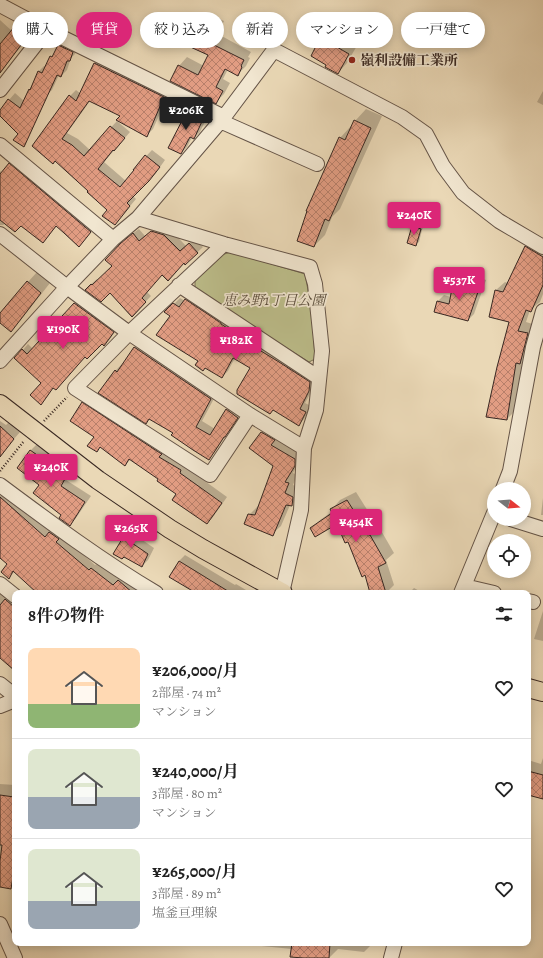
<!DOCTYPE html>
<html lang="ja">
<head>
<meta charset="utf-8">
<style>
  body { margin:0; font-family:Alegreya,"Noto Serif JP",serif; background:#f2f2f2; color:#222; height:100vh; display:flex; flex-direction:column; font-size:15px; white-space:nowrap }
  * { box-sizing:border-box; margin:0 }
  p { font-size:13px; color:#767676 }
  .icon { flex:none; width:22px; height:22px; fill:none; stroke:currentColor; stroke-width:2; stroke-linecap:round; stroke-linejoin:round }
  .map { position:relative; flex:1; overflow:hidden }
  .sheet { position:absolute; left:12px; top:590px; width:519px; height:356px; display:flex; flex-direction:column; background:#fff; border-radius:8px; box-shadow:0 2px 10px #0003 }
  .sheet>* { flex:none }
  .guide { position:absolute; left:12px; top:12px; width:519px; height:36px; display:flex; gap:8px }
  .needle { width:26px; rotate:107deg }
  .tools { position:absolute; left:487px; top:482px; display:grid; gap:8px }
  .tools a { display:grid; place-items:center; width:44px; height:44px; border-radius:50%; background:#fff; box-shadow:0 2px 10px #0003; font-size:20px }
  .price { position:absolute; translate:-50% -34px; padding:0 9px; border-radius:4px; background:#db2777; color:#fff; font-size:13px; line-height:26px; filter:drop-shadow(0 1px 2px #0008) }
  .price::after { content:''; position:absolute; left:50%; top:24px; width:12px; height:9px; margin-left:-6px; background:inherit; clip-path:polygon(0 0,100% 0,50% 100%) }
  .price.on { background:#222; color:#fff }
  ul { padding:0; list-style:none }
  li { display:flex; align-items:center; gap:12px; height:100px; padding:0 16px }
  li+li { border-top:1px solid #e0e0e0 }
  li span { display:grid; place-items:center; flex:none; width:112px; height:80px; border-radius:8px; color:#555 }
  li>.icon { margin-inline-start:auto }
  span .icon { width:48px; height:48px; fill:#fffc; stroke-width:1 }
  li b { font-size:17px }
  h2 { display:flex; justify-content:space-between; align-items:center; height:48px; padding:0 16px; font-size:17px }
  .tag { padding:0 14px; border-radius:18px; background:#fff; box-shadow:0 2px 10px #0003; font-size:14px; line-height:36px }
  .tag.on { background:#db2777; color:#fff }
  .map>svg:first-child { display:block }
</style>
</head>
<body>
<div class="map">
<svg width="543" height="958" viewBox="0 0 543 958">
  <defs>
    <pattern id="building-cross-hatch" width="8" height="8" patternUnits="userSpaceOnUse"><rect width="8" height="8" fill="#e29d83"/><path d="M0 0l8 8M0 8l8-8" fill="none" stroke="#b8806b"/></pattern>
  </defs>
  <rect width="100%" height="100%" fill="#ead8b6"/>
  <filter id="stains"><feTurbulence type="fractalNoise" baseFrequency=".005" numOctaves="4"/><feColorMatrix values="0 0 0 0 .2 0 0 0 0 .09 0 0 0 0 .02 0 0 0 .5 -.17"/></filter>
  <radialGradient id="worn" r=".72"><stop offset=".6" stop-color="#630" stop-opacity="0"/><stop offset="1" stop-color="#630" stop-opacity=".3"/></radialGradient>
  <path fill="#bcbd8a" stroke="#7a7256" d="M231,252L305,274L312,312L315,359L309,362L195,290V278L221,255Z"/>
  <path fill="#0003" d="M209,14L224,21L218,34L251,52L248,57L250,58L246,66L238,74L228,69L223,79L230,83L224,94L216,102L179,66L187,57L204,66L210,55L192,34Z
    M0,20L12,31L21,21L33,31L0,73Z
    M331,28L339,32V34L358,44L347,63L338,73L322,37Z
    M65,39L79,46L75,54L71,58L67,70L61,76L59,75L52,90L19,122L0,115V112L9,100L15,93L24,101L38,72L44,66L46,67L51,57L55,53L59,45Z
    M101,57L170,91L153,129L147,135L121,115L90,101L67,133L78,139L90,150L117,121L130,132L104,162L126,181L135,170L134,169L152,150L165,160L155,174L133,196L136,199L120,218L109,210L56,160L53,163L70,96L76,90L81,94L95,63Z
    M543,91V105L537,102Z
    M195,103L210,111L200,132L194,138L192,137L187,147L181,153L170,147L189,109Z
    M366,109L382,116L340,209L332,217L325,235L314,246L340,138L351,126L352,127L355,121Z
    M16,158L96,225L85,239L57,226L43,241L21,225L6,223L3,225H0V171L2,173Z
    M415,224L423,226L419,242L416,244L413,227Z
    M158,226L170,229L186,246L195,238L203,247L185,264L184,262L162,274L147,292L151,296L132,316L110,292L101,300L91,284L97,279L98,280L114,266L128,237L139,229L145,236Z
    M534,238L543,243V294L540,302L530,310L526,322L536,325L528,354L523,359L515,411L507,419L510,322L496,290L505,282L508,283L525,247Z
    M37,272L50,283L20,321L11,330L0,321V315L28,282Z
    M461,272L486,280L474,314L468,320L438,301L444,295L451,297L455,278Z
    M192,294L316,376L315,385L305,403L311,406L304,419L299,425L274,409L270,413L237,392L251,367L235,358L228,371L222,377L199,361L172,316L166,312L180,298L185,301Z
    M80,298L119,326L110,339L104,345L102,343L85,356L54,387L46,398L43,383L23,350L28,344L33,349Z
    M141,341L217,393L202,421L215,429L227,410L233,404L243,412L231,430L226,435L215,452L209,458L174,432L150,418L146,422L115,371L121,365L122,366L135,347Z
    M88,397L227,497L213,517L207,523L178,494L159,479L131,459L125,465L101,446L97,451L95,437L82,403Z
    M0,421L6,425L9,422L20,432L2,453L0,451Z
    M270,424L302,456L293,473L297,475L293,485L301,488L300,497L291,505H290L281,526L272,534L249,515L258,506L259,507L275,466L251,448L262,432Z
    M37,444L48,453V454L70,473L66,480L91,496L76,518L70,524L40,485L18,468L31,450Z
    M6,490L62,536L95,565L98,563L120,580L124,575L146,593H38L15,571L9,578V564L0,557V496Z
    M356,492L378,527H379L394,553L386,560L394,585L386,593H371L366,573L338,522L311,529L320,520L333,511L332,509L340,500Z
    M543,498V515H541Z
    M137,521L145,525L138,537L154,548L148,560L142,566L124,556L131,527Z
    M185,555L235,585L236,584L251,593H198L179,561Z
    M0,587L15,597V670L0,656Z
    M414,588L423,593H409Z
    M543,611V641L534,639Z
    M543,758V798L528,788V760L541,764Z
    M0,784L15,785V884L11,888L0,886Z
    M241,943H373L364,952L338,949L329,958H315L292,949L241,944Z"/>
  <path fill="url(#building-cross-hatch)" stroke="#392822" d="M200,22L216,30L210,43L244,60L241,66L242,67L238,76L225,69L216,87L223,91L216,104L170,81L178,65L198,75L208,55L186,45L191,34L194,36Z
    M15,26L27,37L0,73V44Z
    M321,36L331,42L330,43L349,54L338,74L325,67L326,65L311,56Z
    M58,45L73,52L70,61H67L61,77L57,75L24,147L13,140L18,134L0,116V110L8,99L20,108L29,89L30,90L38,71L42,73L50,56L52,57Z
    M94,63L164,97L147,137L116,120L120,116L89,101L62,139L72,145L84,156L110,126L125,138L114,151L113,150L98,169L120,187L134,170H133L145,155L160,167L149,181L127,203L130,206L115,225L102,216L107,210L87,192L88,191L55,161L53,164L32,146L69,95L76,101Z
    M188,109L204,117L194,139L190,137L181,154L168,148Z
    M354,120L371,128L329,221L325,219L314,247L297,241L307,211H306L339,137L345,140Z
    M9,163L91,232L79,247L64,233L56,226L43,243L21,226L15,232L0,220V174Z
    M412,226L421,229L416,246L407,243Z
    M151,231L164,235L180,251L189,243L198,253L185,265L184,263L168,281L162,275L142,298L146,302L132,317L110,293L101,302L85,290L91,284L92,285L112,266L105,260L121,243L133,233L139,241Z
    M525,246L543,257V285L531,312L526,310L518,331L528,333L520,364L516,363L507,420L486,417L497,367L509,322L489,317L495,290L503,292Z
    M454,278L480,286L468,321L434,312L437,301L449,304Z
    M27,281L41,293L11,332L0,323V313Z
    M185,299L221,323V324L244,339L243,340L279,362L310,382L309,391L300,409L306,412L299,426L273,410L270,414L237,394V390L250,368L233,358L222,378L205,368L203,371L195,365L198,361L156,335L170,316L164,312L173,303L179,307Z
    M74,303L114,332L104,346L102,344L87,359L85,357L56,390L53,388L41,405L30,395L41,383L14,358L22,349L27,354Z
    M134,347L211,399L196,427L210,435L226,409L238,418L225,437H224L209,460L193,450L171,435L173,433L149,419L146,424L98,393L115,370L117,372Z
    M82,402L160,453L162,454L159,457L181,470L180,473L222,503L207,524L172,500L176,494L157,481L158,479L129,459L125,466L100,447L97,452L87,446L94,437L70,421Z
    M0,426L14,439L0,457Z
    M261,432L275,440L271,445L295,459V466L285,482L289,483L285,493L293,497L292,506L286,505L273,536L244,524L248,514L255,515L273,466L249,448Z
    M30,450L43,459L42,461L65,479L61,486L85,502L70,526L59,518L61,515L33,493L39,485L17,468Z
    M0,497L45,537L49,532L59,539L56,542L89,570L91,568L113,585L118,580L133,593H37L13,571L9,579L1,572L7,564L0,558Z
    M347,500L369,535H370L386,563L378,567L386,593H370L365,575L362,577L348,542L345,543L337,524L315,537L310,528L332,513L330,509Z
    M130,526L139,531L132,543L148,554L142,567L124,557L122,559L113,554Z
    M179,561L197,572L231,593H196L169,577Z
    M5,599L15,608V671L0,658V605Z
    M528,771L543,775V799L528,795Z
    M0,795L14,797L13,811H15V864L11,889L0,887V861L2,845H0Z
    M292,943H330L329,958H304L290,957Z"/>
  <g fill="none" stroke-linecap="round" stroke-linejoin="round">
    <defs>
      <path id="minor" d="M0,5L47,30L224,117
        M0,90L47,30
        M220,121L317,164
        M0,145L113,239
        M138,218L224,244L310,267L315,284L322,351L316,410L304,448L301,510L282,593
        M0,234L67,287L129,333L250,415L304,448
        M224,244L129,333L75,388L210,475L250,415
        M179,285L319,378
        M0,361L67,287L113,239L138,218L224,117L274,50L402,117L426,134L443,166L463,193L499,221L543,247
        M0,485C51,523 102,561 156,593
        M503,489L510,471L533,347L543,311
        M511,519L543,529
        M0,584L15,596
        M464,586L494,593
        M461,593L494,513
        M528,601L533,602
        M0,684L15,696
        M0,706L15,700
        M0,924L15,958
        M391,958L395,943"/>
      <path id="major" d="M0,404L98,480L170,529L203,549L283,593
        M528,688L543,692"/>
    </defs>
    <use href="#minor" stroke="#655447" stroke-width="16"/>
    <use href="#major" stroke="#392822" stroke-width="20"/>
    <path stroke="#392822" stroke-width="2.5" stroke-dasharray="1 2" stroke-linecap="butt" d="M44,421L67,397
      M0,471L24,441"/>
    <use href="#minor" stroke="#f1e6d0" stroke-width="14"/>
    <use href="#major" stroke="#ead8b6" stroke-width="18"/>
  </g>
  <circle fill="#8f2418" stroke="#f1e6d0" stroke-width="1.5" cx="352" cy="60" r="4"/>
  <g text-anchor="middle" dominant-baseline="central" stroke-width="3.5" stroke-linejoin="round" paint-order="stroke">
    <g font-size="14" font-weight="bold" fill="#392822" stroke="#f1e6d0" text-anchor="start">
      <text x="360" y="60">嶺利設備工業所</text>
    </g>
    <g font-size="14" font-style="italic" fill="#5a4d3c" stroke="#f1e6d0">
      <text x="274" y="300">恵み野1丁目公園</text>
    </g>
  </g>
  <rect width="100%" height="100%" filter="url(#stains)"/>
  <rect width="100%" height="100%" fill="url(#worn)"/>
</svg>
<div class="tools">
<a><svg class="needle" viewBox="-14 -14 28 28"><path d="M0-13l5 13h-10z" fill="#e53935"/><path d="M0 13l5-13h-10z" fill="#767676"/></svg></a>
<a><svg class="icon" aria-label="locate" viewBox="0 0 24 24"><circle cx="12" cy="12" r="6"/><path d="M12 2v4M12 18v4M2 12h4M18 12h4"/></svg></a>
</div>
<b class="price on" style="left:186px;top:131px">¥206K</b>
<b class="price" style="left:414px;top:236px">¥240K</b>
<b class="price" style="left:459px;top:301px">¥537K</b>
<b class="price" style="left:63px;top:350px">¥190K</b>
<b class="price" style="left:236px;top:361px">¥182K</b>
<b class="price" style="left:51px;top:488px">¥240K</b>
<b class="price" style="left:356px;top:543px">¥454K</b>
<b class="price" style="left:131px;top:549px">¥265K</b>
<div class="guide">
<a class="tag">購入</a>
<a class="tag on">賃貸</a>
<a class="tag">絞り込み</a>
<a class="tag">新着</a>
<a class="tag">マンション</a>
<a class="tag">一戸建て</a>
</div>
<section class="sheet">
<h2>8件の物件<svg class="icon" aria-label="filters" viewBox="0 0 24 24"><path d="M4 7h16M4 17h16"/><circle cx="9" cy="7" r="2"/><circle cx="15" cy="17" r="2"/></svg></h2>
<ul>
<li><span style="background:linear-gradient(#ffd9b3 70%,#8fb573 0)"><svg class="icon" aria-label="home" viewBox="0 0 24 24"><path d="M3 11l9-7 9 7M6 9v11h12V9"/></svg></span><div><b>¥206,000/月</b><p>2部屋 · 74 m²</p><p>マンション</p></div><svg class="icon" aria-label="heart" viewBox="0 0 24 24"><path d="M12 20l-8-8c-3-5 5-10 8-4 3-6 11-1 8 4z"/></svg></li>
<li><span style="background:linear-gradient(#dfe7d0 60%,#9aa5b1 0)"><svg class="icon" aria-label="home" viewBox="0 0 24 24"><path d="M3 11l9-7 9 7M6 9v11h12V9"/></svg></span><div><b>¥240,000/月</b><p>3部屋 · 80 m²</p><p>マンション</p></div><svg class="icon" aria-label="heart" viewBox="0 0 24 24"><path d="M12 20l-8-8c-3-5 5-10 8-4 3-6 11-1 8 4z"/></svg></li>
<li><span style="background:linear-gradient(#dfe7d0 65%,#9aa5b1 0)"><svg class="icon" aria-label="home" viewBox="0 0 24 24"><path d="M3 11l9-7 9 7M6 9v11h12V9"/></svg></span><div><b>¥265,000/月</b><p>3部屋 · 89 m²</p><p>塩釜亘理線</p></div><svg class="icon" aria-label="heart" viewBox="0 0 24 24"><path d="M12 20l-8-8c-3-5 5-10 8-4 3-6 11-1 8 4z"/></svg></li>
</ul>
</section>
</div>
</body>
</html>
